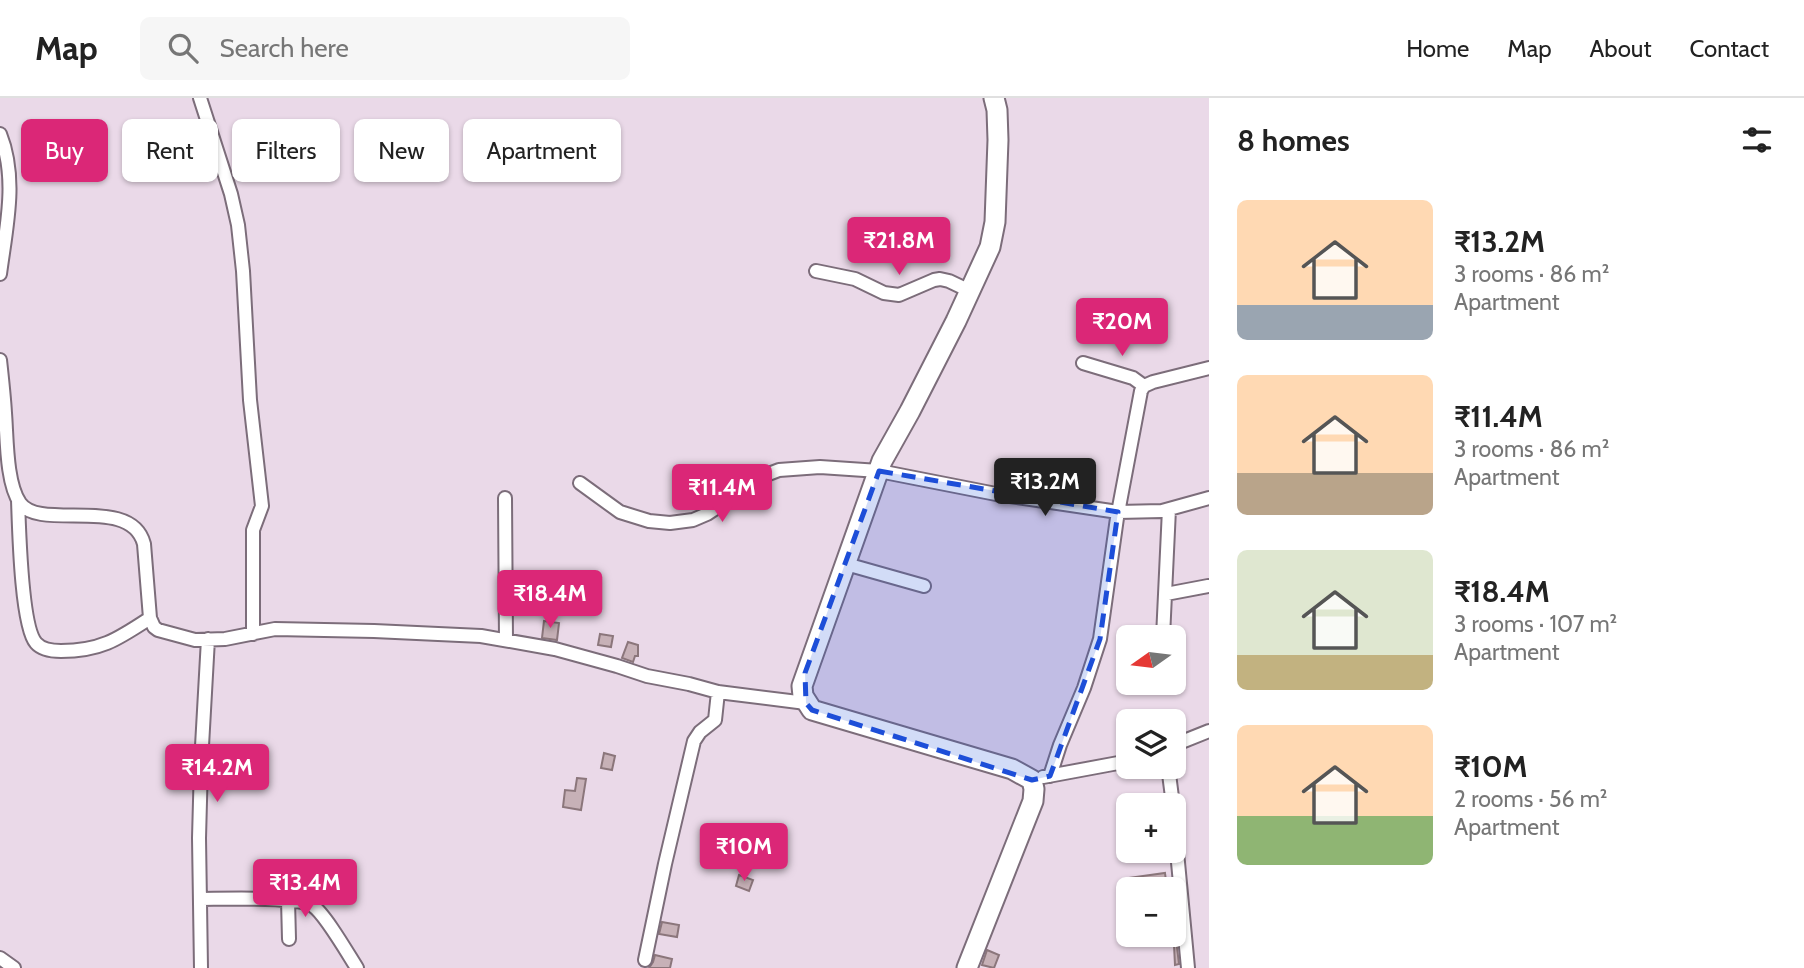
<!DOCTYPE html>
<html lang="en">
<head>
<meta charset="utf-8">
<style>
  body { margin:0; font-family:Cabin,sans-serif; background:#f6f6f6; color:#222; height:100vh; display:flex; flex-direction:column; font-size:26px; white-space:nowrap }
  * { box-sizing:border-box; margin:0 }
  p { font-size:23px; color:#767676 }
  .icon { flex:none; width:38px; height:38px; fill:none; stroke:currentColor; stroke-width:2; stroke-linecap:round; stroke-linejoin:round }
  .map { position:relative; flex:1; overflow:hidden }
  .side { display:flex; flex-direction:column; background:#fff; width:595px }
  .side>* { flex:none }
  .guide { position:absolute; left:21px; top:21px; width:665px; height:63px; display:flex; gap:14px }
  .needle { width:46px; rotate:256deg }
  .fabs { position:absolute; left:1116px; top:527px; display:grid; gap:14px }
  .fabs a { display:grid; place-items:center; width:70px; height:70px; border-radius:10px; background:#fff; box-shadow:0 2px 5px #0004; font-size:35px }
  .price { position:absolute; translate:-50% -60px; padding:0 16px; border-radius:7px; background:#db2777; color:#fff; font-size:23px; line-height:46px; filter:drop-shadow(0 2px 4px #0008) }
  .price::after { content:''; position:absolute; left:50%; top:42px; width:21px; height:16px; margin-left:-10px; background:inherit; clip-path:polygon(0 0,100% 0,50% 100%) }
  .price.active { background:#222; color:#fff }
  ul { padding:0; list-style:none }
  li { display:flex; align-items:center; gap:21px; height:175px; padding:0 28px }
  li span { display:grid; place-items:center; flex:none; width:196px; height:140px; border-radius:10px; color:#555 }
  li>.icon { margin-inline-start:auto }
  span .icon { width:84px; height:84px; fill:#fffc; stroke-width:1 }
  li b { font-size:30px }
  h2 { display:flex; justify-content:space-between; align-items:center; height:84px; padding:0 28px; font-size:30px }
  .tag { padding:0 24px; border-radius:10px; background:#fff; box-shadow:0 2px 5px #0004; font-size:24px; line-height:63px }
  .tag.active { background:#db2777; color:#fff }
  header { display:flex; align-items:center; gap:42px; box-sizing:border-box; height:98px; padding:0 35px; background:#fff; border-bottom:2px solid #e0e0e0 }
  header strong { font-size:33px }
  nav { display:flex; gap:38px; margin-inline-start:auto; font-size:24px }
  .search { width:490px; height:63px; background:#f6f6f6; display:flex; align-items:center; gap:18px; box-sizing:border-box; padding:0 24px; border-radius:10px; color:#767676; font-size:26px }
  main { display:flex; flex:1; min-height:0 }
  .map>svg:first-child { display:block }
</style>
</head>
<body>
<header>
<strong>Map</strong>
<div class="search"><svg class="icon" aria-label="search" viewBox="0 0 24 24"><circle cx="10" cy="10" r="6"/><path d="M15 15l6 6"/></svg>Search here</div>
<nav><a>Home</a><a>Map</a><a>About</a><a>Contact</a></nav>
</header>
<main>
<div class="map">
<svg width="1209" height="870" viewBox="0 0 1209 870">
  <rect width="100%" height="100%" fill="#ead9e8"/>
  <path fill="#c7b1b7" stroke="#8b767b" stroke-width="2" d="M544,523L559,525L557,542L542,540Z
    M600,536L613,538L611,549L598,547Z
    M628,544L638,547V558H635L633,564L622,560Z
    M604,655L615,658L612,672L601,670Z
    M577,680L586,681L581,712L563,709L565,692L575,693Z
    M1165,775L1167,791H1129L1128,780Z
    M739,777L753,782L749,793L736,788Z
    M662,824L679,827L677,839L659,836Z
    M1174,825L1179,866L1175,867L1174,847H1169L1168,836H1174Z
    M987,852L999,857L994,870L982,867Z
    M655,857L672,861L670,870H649L653,864Z"/>
  <g fill="none" stroke-linecap="round" stroke-linejoin="round">
    <defs>
      <path id="minor" d="M200,0L231,96L238,127L243,173L250,302L262,408L253,432V536
        M0,36C18,81 6,130 0,176
        M816,173L855,181L884,195L899,197L934,182L940,181L949,183L970,193
        M0,262C2,280 4,298 5,315C7,339 6,385 20,405C40,434 131,396 144,446L150,520L154,529L158,532L195,542L225,541L275,531L374,533L481,538L555,551L617,568L647,578L689,586L718,594L806,605
        M1083,265L1133,280L1144,288
        M580,385L620,414L649,423L670,425L693,422L707,416L766,377L779,372L820,369L879,373L996,396L1118,414L1162,413L1209,400
        M505,400L506,542
        M18,402C19,428 21,528 36,545C42,552 54,553 61,553C101,553 118,541 150,520
        M846,466L924,488
        M1166,496L1208,488
        M1163,539L1169,411
        M1174,647L1209,633
        M1168,668L1173,707
        M1050,678L1060,647L1084,590L1100,541L1117,420L1141,293L1144,288L1153,284L1209,270
        M1043,679L1129,663
        M1174,722L1188,870
        M200,801C222,801 299,798 313,808C325,816 348,856 357,870
        M288,802L289,841
        M0,860L14,870
        M645,862L665,766L694,643L700,634L715,622L718,594
        M201,870L199,740L201,666L208,541"/>
      <path id="secondary" d="M967,870L1033,703L1034,691L1032,682L1012,671L812,612L803,598L802,588L882,363L910,313L956,223L990,149L995,124L998,42L997,12L994,0"/>
    </defs>
    <use href="#minor" stroke="#7c6d7a" stroke-width="16"/>
    <use href="#secondary" stroke="#7c6d7a" stroke-width="23"/>
    <use href="#minor" stroke="#fff" stroke-width="12"/>
    <use href="#secondary" stroke="#fff" stroke-width="19"/>
  </g>
  <path fill="#1d4ed8" fill-opacity="0.2" stroke="#1d4ed8" stroke-width="5" stroke-dasharray="14 9" stroke-linejoin="round" d="M879,373L1118,414L1100,541L1050,678L1032,682L812,612L806,605L805,575Z"/>
</svg>
<div class="fabs">
<a><svg class="needle" viewBox="-14 -14 28 28"><path d="M0-13l5 13h-10z" fill="#e53935"/><path d="M0 13l5-13h-10z" fill="#767676"/></svg></a>
<a><svg class="icon" aria-label="layers" viewBox="0 0 24 24"><path d="M12 4l9 5-9 5-9-5zM3 14l9 5 9-5"/></svg></a>
<a>+</a>
<a>−</a>
</div>
<b class="price" style="left:899px;top:179px">₹21.8M</b>
<b class="price" style="left:1122px;top:260px">₹20M</b>
<b class="price active" style="left:1045px;top:420px">₹13.2M</b>
<b class="price" style="left:722px;top:426px">₹11.4M</b>
<b class="price" style="left:550px;top:532px">₹18.4M</b>
<b class="price" style="left:217px;top:706px">₹14.2M</b>
<b class="price" style="left:744px;top:785px">₹10M</b>
<b class="price" style="left:305px;top:821px">₹13.4M</b>
<div class="guide">
<a class="tag active">Buy</a>
<a class="tag">Rent</a>
<a class="tag">Filters</a>
<a class="tag">New</a>
<a class="tag">Apartment</a>
</div>
</div>
<section class="side">
<h2>8 homes<svg class="icon" aria-label="filters" viewBox="0 0 24 24"><path d="M4 7h16M4 17h16"/><circle cx="9" cy="7" r="2"/><circle cx="15" cy="17" r="2"/></svg></h2>
<ul>
<li><span style="background:linear-gradient(#ffd9b3 75%,#9aa5b1 0)"><svg class="icon" aria-label="home" viewBox="0 0 24 24"><path d="M3 11l9-7 9 7M6 9v11h12V9"/></svg></span><div><b>₹13.2M</b><p>3 rooms · 86 m²</p><p>Apartment</p></div></li>
<li><span style="background:linear-gradient(#ffd9b3 70%,#b9a48a 0)"><svg class="icon" aria-label="home" viewBox="0 0 24 24"><path d="M3 11l9-7 9 7M6 9v11h12V9"/></svg></span><div><b>₹11.4M</b><p>3 rooms · 86 m²</p><p>Apartment</p></div></li>
<li><span style="background:linear-gradient(#dfe7d0 75%,#c2b280 0)"><svg class="icon" aria-label="home" viewBox="0 0 24 24"><path d="M3 11l9-7 9 7M6 9v11h12V9"/></svg></span><div><b>₹18.4M</b><p>3 rooms · 107 m²</p><p>Apartment</p></div></li>
<li><span style="background:linear-gradient(#ffd9b3 65%,#8fb573 0)"><svg class="icon" aria-label="home" viewBox="0 0 24 24"><path d="M3 11l9-7 9 7M6 9v11h12V9"/></svg></span><div><b>₹10M</b><p>2 rooms · 56 m²</p><p>Apartment</p></div></li>
</ul>
</section>
</main>
</body>
</html>
